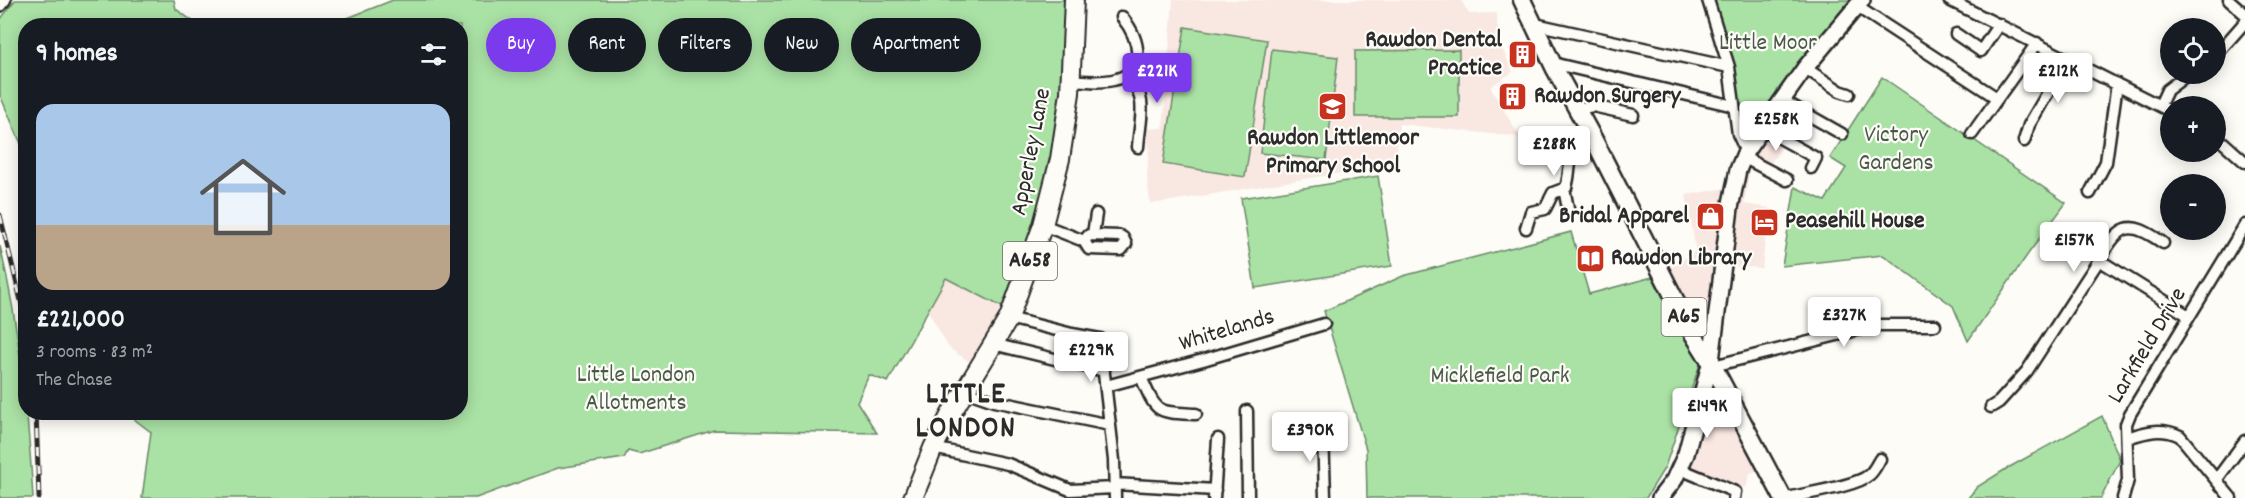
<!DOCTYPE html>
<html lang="en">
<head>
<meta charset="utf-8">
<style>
  body { margin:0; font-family:Dekko,sans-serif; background:#20242c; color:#f1f3f6; height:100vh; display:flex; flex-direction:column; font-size:22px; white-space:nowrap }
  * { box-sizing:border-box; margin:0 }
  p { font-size:20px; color:#9ea1a6 }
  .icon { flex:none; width:33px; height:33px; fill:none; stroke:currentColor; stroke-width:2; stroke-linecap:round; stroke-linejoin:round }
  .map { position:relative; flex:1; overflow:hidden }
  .panel { position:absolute; left:18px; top:18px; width:450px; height:402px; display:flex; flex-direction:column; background:#171b24; border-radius:24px; box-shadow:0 3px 15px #0003 }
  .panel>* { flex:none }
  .guide { position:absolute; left:486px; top:18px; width:570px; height:54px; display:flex; gap:12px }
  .fabs { position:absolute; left:2160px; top:18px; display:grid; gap:12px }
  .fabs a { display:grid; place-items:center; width:66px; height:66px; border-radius:50%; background:#171b24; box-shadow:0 3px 15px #0003; font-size:30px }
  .price { position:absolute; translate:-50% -51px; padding:0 14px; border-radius:6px; background:#fff; color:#222; font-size:20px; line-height:39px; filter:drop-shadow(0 2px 3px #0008) }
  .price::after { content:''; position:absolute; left:50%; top:36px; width:18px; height:14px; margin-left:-9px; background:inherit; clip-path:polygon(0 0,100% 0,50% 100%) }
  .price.active { background:#7c3aed; color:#fff }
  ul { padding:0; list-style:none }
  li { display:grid; align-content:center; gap:12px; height:318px; padding:0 18px }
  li+li { border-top:2px solid #363941 }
  li span { display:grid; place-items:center; height:186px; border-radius:18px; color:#555 }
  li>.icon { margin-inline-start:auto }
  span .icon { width:108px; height:108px; fill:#fffc; stroke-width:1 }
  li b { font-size:26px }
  h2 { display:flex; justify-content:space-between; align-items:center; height:72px; padding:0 18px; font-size:26px }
  .chip { padding:0 21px; border-radius:27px; background:#171b24; box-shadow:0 3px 15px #0003; font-size:21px; line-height:54px }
  .chip.active { background:#7c3aed; color:#fff }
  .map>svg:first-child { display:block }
</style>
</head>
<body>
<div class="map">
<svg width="2245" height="498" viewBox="0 0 2245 498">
  <rect width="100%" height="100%" fill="#fdfcf7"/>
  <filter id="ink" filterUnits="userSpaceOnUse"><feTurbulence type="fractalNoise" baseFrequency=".0167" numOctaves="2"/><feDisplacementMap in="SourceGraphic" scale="12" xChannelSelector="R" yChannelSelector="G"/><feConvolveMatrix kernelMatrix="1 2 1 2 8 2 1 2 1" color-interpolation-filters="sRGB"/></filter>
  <g filter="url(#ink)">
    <path fill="#f9e7e1" d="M1173,0H1461L1469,14L1497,13L1498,40L1513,72L1490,87L1520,137L1399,124L1396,164L1158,203H1150L1147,177L1149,145L1143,129L1163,128Z
      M1781,108L1803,118L1769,165L1750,168L1744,204L1769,208L1762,268L1730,266L1713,373L1759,470L1750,473L1746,488L1689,470L1698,442L1702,335L1669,269L1696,251L1686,195L1726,188Z
      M946,277L1002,307L971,363L949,348L928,311Z"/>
    <path fill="#aae2a5" stroke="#6a8668" stroke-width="1.5" d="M15,0H174L176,9L198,25L26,26L25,153L0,95V20Z
      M393,0H1068C1068,64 1059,138 1042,200C1032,237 1017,272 1002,307L946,278L888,382L869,375L857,402L877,433L714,430L639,454L628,451L624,458L558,468L476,498H142L151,432L126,413L460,412V26L330,25Z
      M1708,0H1863L1746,151Z
      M1185,27L1267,40L1245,177L1163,164Z
      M1272,49L1338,57L1326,160L1260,153Z
      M1459,50V117H1355V51Z
      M1882,77L2066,203L2028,254L1968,341L1953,306L1883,255L1782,266L1795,187L1825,201L1846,168L1830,158Z
      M1378,176L1392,266L1255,288L1241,198Z
      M1571,232L1589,294L1653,277L1700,364L1665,467L1646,498H1367L1366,449L1324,311L1403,276Z
      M0,246C20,330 28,413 33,498H0Z
      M2102,416L2120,460L2101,498H1968L1977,487L2006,469Z"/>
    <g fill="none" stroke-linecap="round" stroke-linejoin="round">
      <defs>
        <path id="street" d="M1708,0L1729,67L1738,134L1746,151
          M1949,0L2170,111
          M2229,0L2245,14
          M0,6L5,0
          M1856,6L1997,98
          M1535,24L1729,67
          M1956,34L1981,51L1999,24
          M2216,55L2245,22
          M1552,63L1734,106
          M1805,68L1840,91L1849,94
          M1128,74C1149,101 1140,116 1138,147
          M1070,80C1085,81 1098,83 1113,80C1149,73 1139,38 1122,17
          M1782,100L1842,134
          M2160,105L2167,90L2188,74
          M1577,109L1593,106L1633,115
          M1762,128L1816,158L1811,168
          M1972,134L2037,43
          M2216,136L2245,162
          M2024,141L2029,125L2068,58
          M1743,157L1787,180
          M1564,188L1568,209
          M2090,193L2106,162L2117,84
          M1043,225L1084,241L1089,249L1121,250L1126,244L1123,238L1120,236L1089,235L1084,241
          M1526,228L1531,212L1545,209L1553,193L1566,188C1574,158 1562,154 1593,138
          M1093,234L1096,214
          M2099,260C2120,225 2128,218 2163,243
          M1009,318L1072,334L1100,339L1114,460L1115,498
          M993,344L1104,371
          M1713,366L1877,325H1935
          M1141,377C1157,414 1156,412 1196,414
          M1106,386L1203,360L1324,324
          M965,391L994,401L1110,425
          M1991,407L1999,402L2027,371L2099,260L2189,316
          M1247,411L1248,498
          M1309,420L1321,426L1323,430L1325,498
          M2127,438C2146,432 2161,427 2180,436L2231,498
          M933,448L1008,464L1070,490L1115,488
          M1680,469L1735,492L1734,498
          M2217,479L2245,441
          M1115,484L1215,490
          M1214,498L1218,439
          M1788,498C1807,493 1857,486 1869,475C1874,471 1877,464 1880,459
          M2123,498L2128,480L2126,424L2130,414L2245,225"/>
        <path id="secondary" d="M1660,498L1674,480L1686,454L1711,361L1730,208L1738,170L1746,151L1805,68L1862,0"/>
        <path id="primary" d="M1522,0L1555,69L1593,138L1690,329L1713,366L1783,498"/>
        <path id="highway" d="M913,498L933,448L952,412L1009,318L1043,225L1060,159L1070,93L1074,0"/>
      </defs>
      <use href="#street" stroke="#2b2b2b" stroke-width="15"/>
      <use href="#secondary" stroke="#2b2b2b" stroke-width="20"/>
      <use href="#primary" stroke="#2b2b2b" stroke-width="21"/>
      <use href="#highway" stroke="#2b2b2b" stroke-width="22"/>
      <use href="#street" stroke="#fdfcf7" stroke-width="10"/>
      <use href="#secondary" stroke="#fdfcf7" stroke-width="15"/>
      <use href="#primary" stroke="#fdfcf7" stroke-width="16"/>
      <use href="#highway" stroke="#fdfcf7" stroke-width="18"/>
      <defs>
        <path id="rail" d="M0,215L22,305L26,331
          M36,412L39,498"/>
      </defs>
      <use href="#rail" stroke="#2b2b2b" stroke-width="5"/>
      <use href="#rail" stroke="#fdfcf7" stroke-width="3" stroke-dasharray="9" stroke-linecap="butt"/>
    </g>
  </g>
  <defs>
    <symbol id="building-square" viewBox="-11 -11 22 22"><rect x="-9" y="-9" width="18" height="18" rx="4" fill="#c8321e" stroke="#fdfcf7"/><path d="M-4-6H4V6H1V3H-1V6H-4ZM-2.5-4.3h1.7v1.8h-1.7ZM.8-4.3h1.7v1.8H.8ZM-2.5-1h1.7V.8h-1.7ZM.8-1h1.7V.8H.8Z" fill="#fff"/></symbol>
    <symbol id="school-square" viewBox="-11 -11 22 22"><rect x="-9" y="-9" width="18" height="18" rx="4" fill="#c8321e" stroke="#fdfcf7"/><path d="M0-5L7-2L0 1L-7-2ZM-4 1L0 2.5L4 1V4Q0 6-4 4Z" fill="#fff"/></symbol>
    <symbol id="shop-square" viewBox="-11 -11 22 22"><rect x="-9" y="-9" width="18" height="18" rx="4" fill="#c8321e" stroke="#fdfcf7"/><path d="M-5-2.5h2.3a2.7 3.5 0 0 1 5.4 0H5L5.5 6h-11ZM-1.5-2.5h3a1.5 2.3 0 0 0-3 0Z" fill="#fff"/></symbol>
    <symbol id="hotel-square" viewBox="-11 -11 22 22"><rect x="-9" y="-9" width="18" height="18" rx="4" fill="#c8321e" stroke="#fdfcf7"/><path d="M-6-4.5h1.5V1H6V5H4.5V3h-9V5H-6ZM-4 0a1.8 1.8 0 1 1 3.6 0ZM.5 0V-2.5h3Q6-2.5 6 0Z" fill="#fff"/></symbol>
    <symbol id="library-square" viewBox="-11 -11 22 22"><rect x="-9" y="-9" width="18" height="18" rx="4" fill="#c8321e" stroke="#fdfcf7"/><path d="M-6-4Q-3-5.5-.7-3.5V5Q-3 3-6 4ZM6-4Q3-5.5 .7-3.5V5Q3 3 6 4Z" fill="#fff"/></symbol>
  </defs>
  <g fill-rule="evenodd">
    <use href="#building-square" x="1506" y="38" width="33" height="33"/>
    <use href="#building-square" x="1496" y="80" width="33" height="33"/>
    <use href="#school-square" x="1316" y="90" width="33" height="33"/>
    <use href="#shop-square" x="1694" y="200" width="33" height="33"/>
    <use href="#hotel-square" x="1748" y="206" width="33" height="33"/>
    <use href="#library-square" x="1574" y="242" width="33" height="33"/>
  </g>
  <g text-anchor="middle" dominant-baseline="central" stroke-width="4.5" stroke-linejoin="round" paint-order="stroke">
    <g fill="#fdfcf7" stroke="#6a6a68" stroke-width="1.5">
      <rect x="1003" y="242" width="54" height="38" rx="4.5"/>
      <rect x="1661.5" y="298" width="45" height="38" rx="4.5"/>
    </g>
    <g font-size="22" font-weight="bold" fill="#2b2b2b">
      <text x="1030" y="261">A658</text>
      <text x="1684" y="317">A65</text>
    </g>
    <g font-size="24" font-weight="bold" fill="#2b2b2b" stroke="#fdfcf7" text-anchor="start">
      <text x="1502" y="41" text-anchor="end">Rawdon Dental<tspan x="1502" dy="28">Practice</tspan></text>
      <text x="1534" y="97">Rawdon Surgery</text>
      <text x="1333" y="139" text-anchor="middle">Rawdon Littlemoor<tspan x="1333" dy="28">Primary School</tspan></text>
      <text x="1689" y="217" text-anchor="end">Bridal Apparel</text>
      <text x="1785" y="222">Peasehill House</text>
      <text x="1611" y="259">Rawdon Library</text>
    </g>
    <g font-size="24" fill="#4b594a" stroke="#fdfcf7">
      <text x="1768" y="44">Little Moor</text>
      <text x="1896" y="136">Victory<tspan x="1896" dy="28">Gardens</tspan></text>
      <text x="636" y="376">Little London<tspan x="636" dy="28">Allotments</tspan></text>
      <text x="1500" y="377">Micklefield Park</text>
    </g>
    <g font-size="24" fill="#2b2b2b" stroke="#fdfcf7">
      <text transform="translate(1032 152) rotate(-79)">Apperley Lane</text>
      <text transform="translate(1227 331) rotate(-17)">Whitelands</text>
      <text transform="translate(2148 346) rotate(-59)">Larkfield Drive</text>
    </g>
    <g font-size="30" font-weight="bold" letter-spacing="1.5" fill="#2b2b2b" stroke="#fdfcf7">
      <text x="966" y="396">LITTLE<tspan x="966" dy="34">LONDON</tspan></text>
    </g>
  </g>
</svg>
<div class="fabs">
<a><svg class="icon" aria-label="locate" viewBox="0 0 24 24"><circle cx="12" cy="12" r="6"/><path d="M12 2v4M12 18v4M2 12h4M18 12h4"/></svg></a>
<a>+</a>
<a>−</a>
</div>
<b class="price active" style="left:1157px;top:104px">£221K</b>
<b class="price" style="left:2058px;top:104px">£212K</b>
<b class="price" style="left:1776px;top:152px">£258K</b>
<b class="price" style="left:1554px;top:177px">£288K</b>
<b class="price" style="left:2074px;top:273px">£157K</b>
<b class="price" style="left:1844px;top:348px">£327K</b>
<b class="price" style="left:1091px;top:383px">£229K</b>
<b class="price" style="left:1707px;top:439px">£149K</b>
<b class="price" style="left:1310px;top:463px">£390K</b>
<div class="guide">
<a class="chip active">Buy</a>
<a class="chip">Rent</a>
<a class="chip">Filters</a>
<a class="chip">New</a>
<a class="chip">Apartment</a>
</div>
<section class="panel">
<h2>9 homes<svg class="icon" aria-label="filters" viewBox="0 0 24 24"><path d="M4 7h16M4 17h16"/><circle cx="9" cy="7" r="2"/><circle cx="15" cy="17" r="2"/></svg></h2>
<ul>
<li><span style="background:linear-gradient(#a9c7e8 65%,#b9a48a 0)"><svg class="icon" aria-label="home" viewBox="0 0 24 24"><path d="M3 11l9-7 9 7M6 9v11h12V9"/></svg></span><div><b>£221,000</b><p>3 rooms · 83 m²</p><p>The Chase</p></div></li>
</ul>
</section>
</div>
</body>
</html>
